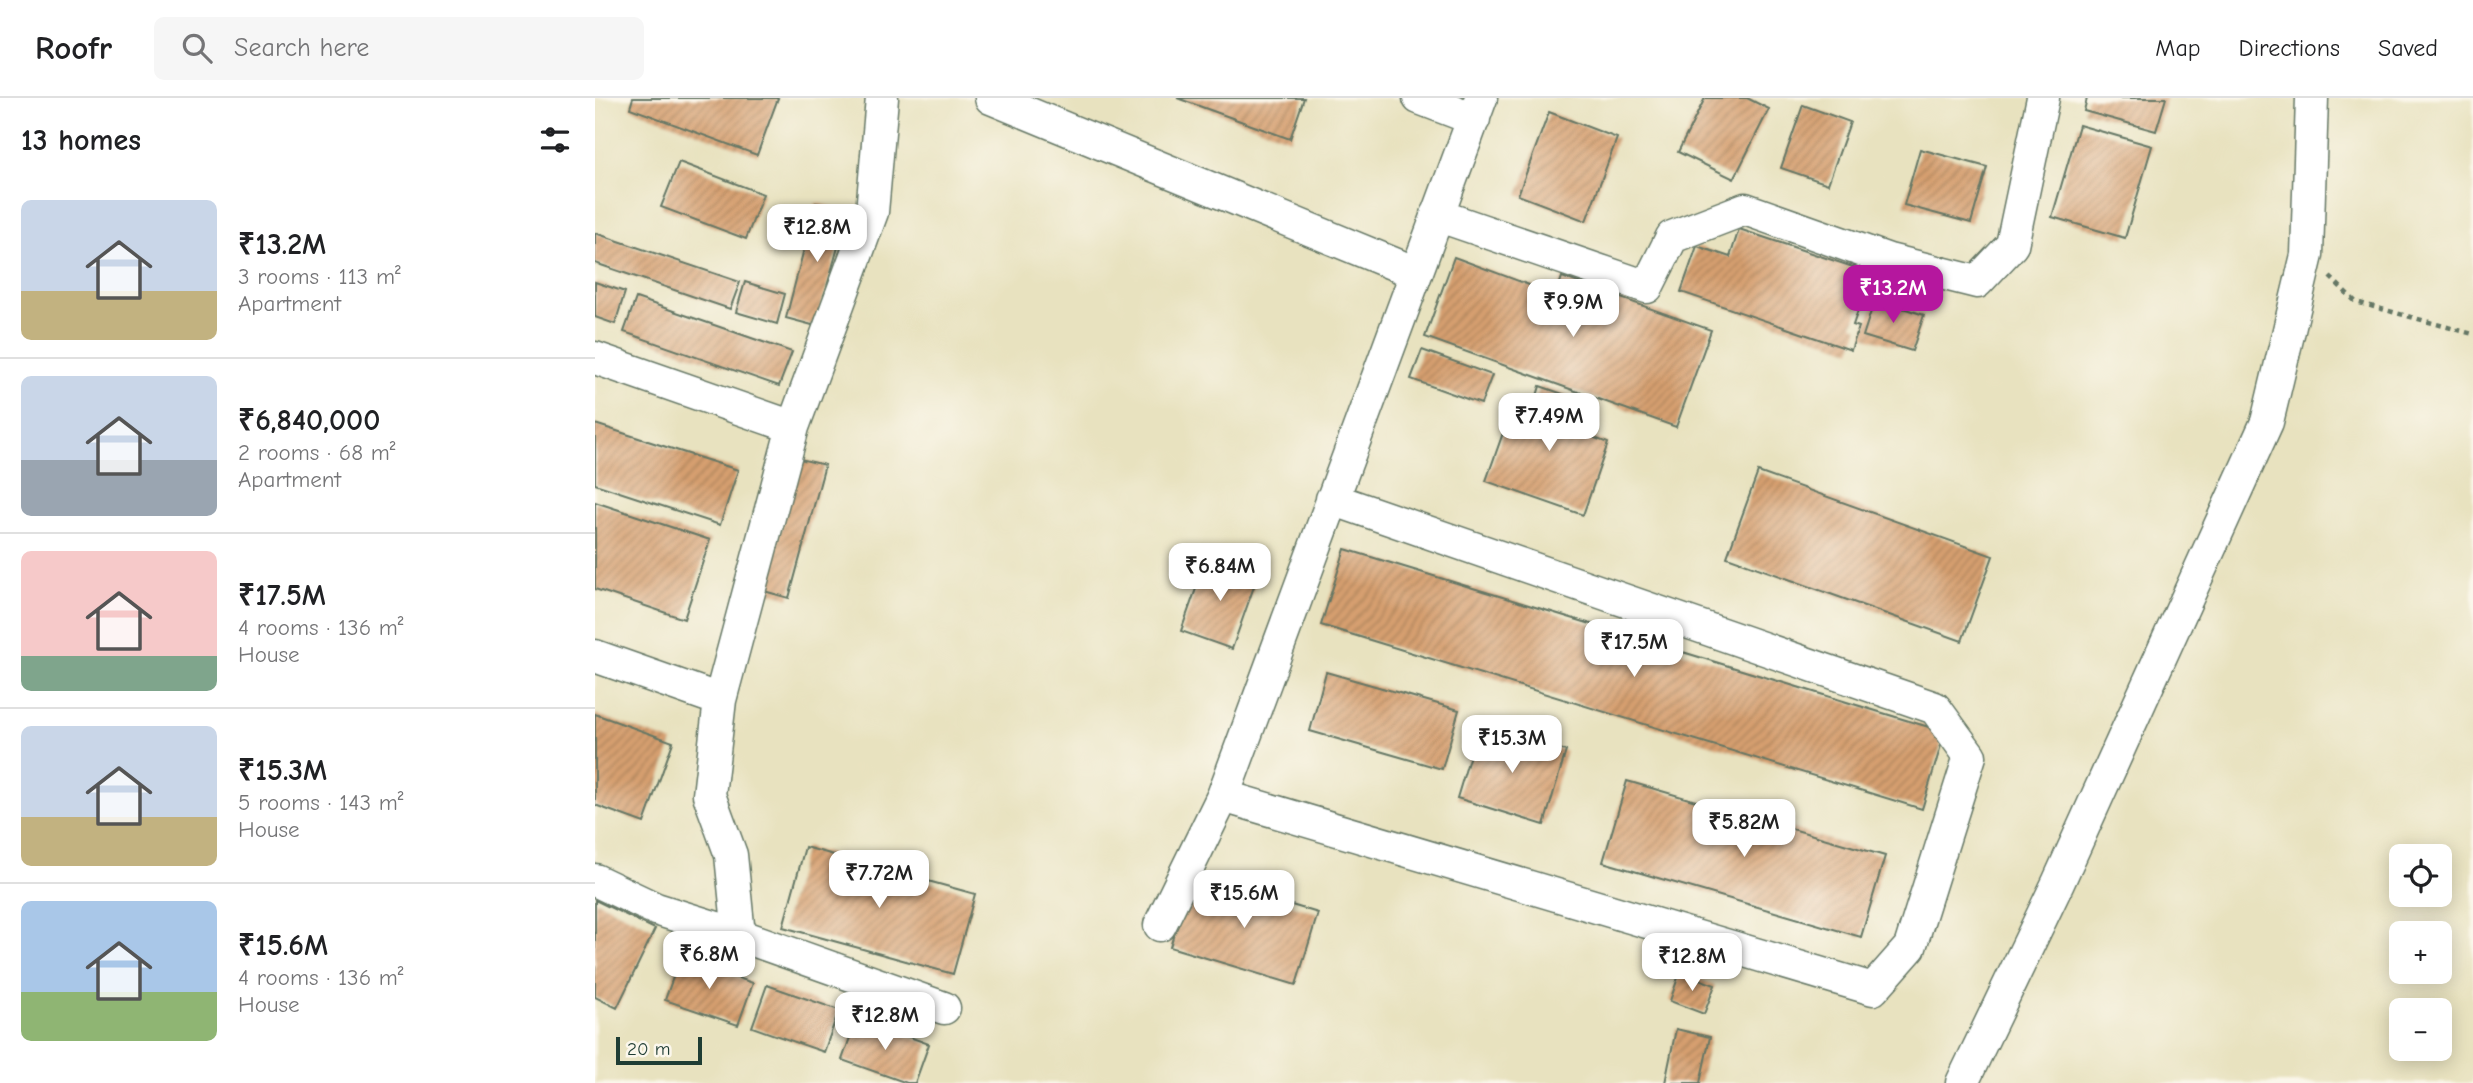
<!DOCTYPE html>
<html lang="en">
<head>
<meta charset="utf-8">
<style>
  body { margin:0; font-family:"Comic Neue",sans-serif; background:#f6f6f6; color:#202124; height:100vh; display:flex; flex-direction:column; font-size:26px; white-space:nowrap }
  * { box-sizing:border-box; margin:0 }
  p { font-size:23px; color:#757577 }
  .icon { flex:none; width:38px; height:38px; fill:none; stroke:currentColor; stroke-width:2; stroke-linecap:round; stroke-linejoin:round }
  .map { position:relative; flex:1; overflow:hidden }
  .panel { display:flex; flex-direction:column; background:#fff; width:595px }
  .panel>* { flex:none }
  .controls { position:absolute; left:1794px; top:746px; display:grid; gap:14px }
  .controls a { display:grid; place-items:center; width:63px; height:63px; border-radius:10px; background:#fff; box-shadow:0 4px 18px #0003; font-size:35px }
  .scale { position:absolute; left:21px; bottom:18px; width:86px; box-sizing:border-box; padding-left:7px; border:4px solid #1f3d34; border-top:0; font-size:19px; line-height:24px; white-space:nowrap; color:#1f3d34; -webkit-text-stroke:5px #fbf7ec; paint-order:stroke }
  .price { position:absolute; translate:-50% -60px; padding:0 16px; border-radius:14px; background:#fff; color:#222; font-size:23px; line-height:46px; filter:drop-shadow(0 2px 4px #0008) }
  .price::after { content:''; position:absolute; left:50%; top:42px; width:21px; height:16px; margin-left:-10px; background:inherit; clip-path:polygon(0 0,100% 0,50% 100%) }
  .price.on { background:#b5179e; color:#fff }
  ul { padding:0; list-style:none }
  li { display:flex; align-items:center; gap:21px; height:175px; padding:0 21px }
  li+li { border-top:2px solid #e0e0e0 }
  li span { display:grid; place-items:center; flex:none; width:196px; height:140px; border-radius:10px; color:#555 }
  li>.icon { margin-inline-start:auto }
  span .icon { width:84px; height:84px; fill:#fffc; stroke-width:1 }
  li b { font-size:30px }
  h2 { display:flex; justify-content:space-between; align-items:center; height:84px; padding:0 21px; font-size:30px }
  header { display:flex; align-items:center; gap:42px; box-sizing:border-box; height:98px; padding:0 35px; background:#fff; border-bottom:2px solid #e0e0e0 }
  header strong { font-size:33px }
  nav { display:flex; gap:38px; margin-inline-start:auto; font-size:24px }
  .search { width:490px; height:63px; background:#f6f6f6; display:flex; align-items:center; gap:18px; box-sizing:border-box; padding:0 24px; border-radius:10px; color:#757577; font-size:26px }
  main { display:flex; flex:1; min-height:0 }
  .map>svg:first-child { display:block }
</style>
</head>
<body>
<header>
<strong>Roofr</strong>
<div class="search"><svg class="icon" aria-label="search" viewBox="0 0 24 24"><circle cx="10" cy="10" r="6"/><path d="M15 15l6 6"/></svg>Search here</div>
<nav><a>Map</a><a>Directions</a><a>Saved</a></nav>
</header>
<main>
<section class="panel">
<h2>13 homes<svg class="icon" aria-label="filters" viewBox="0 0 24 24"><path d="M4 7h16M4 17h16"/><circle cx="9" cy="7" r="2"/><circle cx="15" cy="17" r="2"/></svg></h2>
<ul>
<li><span style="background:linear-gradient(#c9d6e8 65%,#c2b280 0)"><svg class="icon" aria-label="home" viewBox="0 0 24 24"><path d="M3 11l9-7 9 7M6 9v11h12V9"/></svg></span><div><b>₹13.2M</b><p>3 rooms · 113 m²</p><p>Apartment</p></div></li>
<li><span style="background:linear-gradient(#c9d6e8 60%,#9aa5b1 0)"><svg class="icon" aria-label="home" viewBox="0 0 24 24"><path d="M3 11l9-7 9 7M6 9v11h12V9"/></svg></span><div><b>₹6,840,000</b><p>2 rooms · 68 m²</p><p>Apartment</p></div></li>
<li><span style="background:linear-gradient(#f6c9c9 75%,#7fa58c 0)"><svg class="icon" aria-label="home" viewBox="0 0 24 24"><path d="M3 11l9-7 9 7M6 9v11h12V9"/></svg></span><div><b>₹17.5M</b><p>4 rooms · 136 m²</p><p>House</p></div></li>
<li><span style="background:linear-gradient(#c9d6e8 65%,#c2b280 0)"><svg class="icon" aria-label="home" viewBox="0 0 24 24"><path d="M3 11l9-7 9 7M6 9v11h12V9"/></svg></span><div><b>₹15.3M</b><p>5 rooms · 143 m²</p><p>House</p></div></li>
<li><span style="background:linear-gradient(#a9c7e8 65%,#8fb573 0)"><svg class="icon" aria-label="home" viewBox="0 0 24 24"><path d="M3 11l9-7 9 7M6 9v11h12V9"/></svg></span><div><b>₹15.6M</b><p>4 rooms · 136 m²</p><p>House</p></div></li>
</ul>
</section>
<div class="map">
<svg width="1878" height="985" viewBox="0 0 1878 985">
  <defs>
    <pattern id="building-hatch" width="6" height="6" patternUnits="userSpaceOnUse" patternTransform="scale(1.75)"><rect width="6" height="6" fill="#d69f6f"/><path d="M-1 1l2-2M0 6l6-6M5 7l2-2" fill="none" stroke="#ad835c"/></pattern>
  </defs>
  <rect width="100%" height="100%" fill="#fbf7ec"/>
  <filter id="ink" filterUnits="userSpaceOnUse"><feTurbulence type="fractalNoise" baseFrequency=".0143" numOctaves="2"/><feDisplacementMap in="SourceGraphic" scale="14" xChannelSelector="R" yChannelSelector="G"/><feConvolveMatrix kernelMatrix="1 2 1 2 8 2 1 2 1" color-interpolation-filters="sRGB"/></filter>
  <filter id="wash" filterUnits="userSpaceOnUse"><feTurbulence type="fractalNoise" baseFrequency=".00686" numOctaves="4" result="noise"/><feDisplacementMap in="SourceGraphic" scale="28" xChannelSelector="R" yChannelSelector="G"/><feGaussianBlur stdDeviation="1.57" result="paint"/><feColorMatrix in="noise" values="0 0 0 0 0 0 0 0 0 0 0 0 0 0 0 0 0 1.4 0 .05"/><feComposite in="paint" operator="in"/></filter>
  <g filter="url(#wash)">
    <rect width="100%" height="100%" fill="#e8e2bf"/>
    <g id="blocks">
      <path fill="url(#building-hatch)" d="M38,0H183L162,57L35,10Z
        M582,0H709L695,41Z
        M1110,0H1152L1174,11L1139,81L1083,54Z
        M1492,0H1571L1561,33L1489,13Z
        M1208,7L1255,24L1233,86L1186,70Z
        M954,14L1022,40L991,123L923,97Z
        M1484,27L1557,48L1530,140L1457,119Z
        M1325,51L1392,69L1376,125L1309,107Z
        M84,64L168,96L151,141L66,109Z
        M221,105L253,113L221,228L191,220Z
        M1144,131L1276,175L1258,227L1264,229L1256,252L1086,194L1102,148L1135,159Z
        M0,135L145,184L135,211L0,165Z
        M859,159L961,197L967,179L1116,232L1081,329L830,239Z
        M0,184L30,194L20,226L0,219Z
        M150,184L190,196L182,226L141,214Z
        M41,200L197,254L184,288L29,234Z
        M1280,201L1329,217L1317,253L1268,238Z
        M827,252L897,277L886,306L816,281Z
        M945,288L991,304L981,333L1013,345L988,417L891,383L919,304L938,311Z
        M0,326L143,372L125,427L0,386Z
        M205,361L230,367L194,500L169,493Z
        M1163,374L1398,458L1367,543L1132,459Z
        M0,404L115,442L89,521L0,491Z
        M750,451L1350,634L1327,711L726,527Z
        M612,460L663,477L637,551L586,533Z
        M731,574L864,612L847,671L715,633Z
        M0,616L78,644L49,725L0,707Z
        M884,627L971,653L949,727L862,700Z
        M1032,683L1290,758L1266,839L1008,764Z
        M210,749L380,796L358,876L188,829Z
        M597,777L723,815L701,887L575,849Z
        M0,802L60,831L22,910L0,899Z
        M85,860L158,885L143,927L70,902Z
        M1085,874L1120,887L1109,916L1075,903Z
        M172,887L244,912L229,954L157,929Z
        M262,920L334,946L320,985H312L247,962Z
        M1081,931L1115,939L1105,985H1070Z"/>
    </g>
  </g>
  <g filter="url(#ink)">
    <use href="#blocks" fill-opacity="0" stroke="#657765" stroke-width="2"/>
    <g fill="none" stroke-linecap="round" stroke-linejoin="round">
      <defs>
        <path id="minor" d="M396,0L821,175
          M824,0L879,21
          M842,117L1052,189L1077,139L1150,111L1294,162L1382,184L1417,147L1448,0
          M0,260L198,329
          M0,558L125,602
          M628,698L1278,891L1315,849L1375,658L1340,610L737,401
          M0,782L61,811L144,837L349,910
          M565,827L628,698L886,0
          M144,837L136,757L114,697L125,602L198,329L277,114L287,0
          M1367,985L1463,785L1672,324L1712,157L1717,0"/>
      </defs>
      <use href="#minor" stroke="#657765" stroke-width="35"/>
      <path stroke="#657765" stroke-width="4.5" stroke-dasharray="5 5" stroke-linecap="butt" d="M1735,179L1761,204L1878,236"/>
      <use href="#minor" stroke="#fff" stroke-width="32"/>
    </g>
  </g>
</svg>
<div class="controls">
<a><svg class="icon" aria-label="locate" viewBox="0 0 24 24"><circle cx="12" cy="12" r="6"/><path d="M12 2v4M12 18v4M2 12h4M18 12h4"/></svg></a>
<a>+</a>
<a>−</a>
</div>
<div class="scale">20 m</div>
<b class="price" style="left:222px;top:166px">₹12.8M</b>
<b class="price on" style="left:1298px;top:227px">₹13.2M</b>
<b class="price" style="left:978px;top:241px">₹9.9M</b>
<b class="price" style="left:954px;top:355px">₹7.49M</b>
<b class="price" style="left:625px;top:505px">₹6.84M</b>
<b class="price" style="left:1039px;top:581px">₹17.5M</b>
<b class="price" style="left:917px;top:677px">₹15.3M</b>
<b class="price" style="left:1149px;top:761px">₹5.82M</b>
<b class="price" style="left:284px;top:812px">₹7.72M</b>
<b class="price" style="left:649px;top:832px">₹15.6M</b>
<b class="price" style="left:114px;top:893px">₹6.8M</b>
<b class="price" style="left:1097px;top:895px">₹12.8M</b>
<b class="price" style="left:290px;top:954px">₹12.8M</b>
</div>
</main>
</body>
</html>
